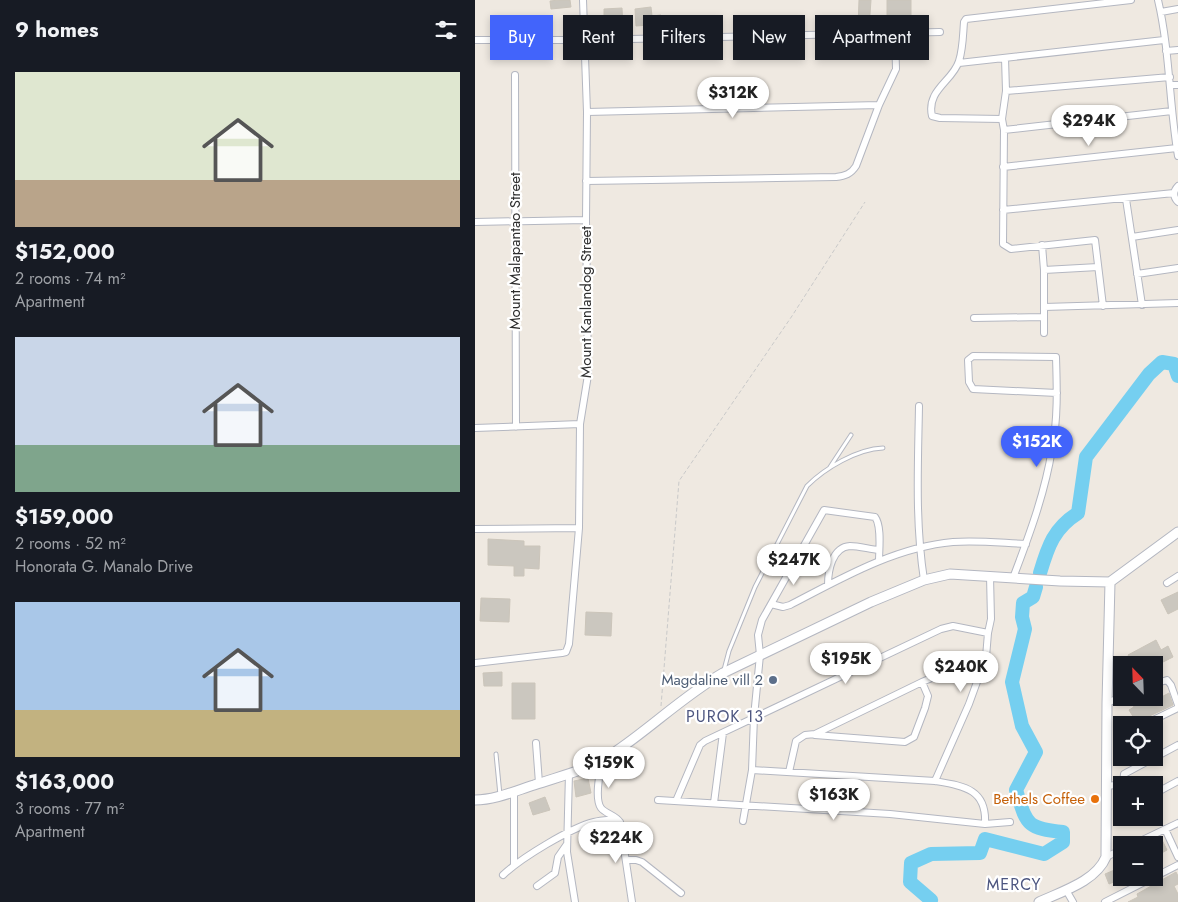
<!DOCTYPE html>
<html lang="en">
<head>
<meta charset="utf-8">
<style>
  body { margin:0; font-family:Jost,sans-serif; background:#242831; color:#f1f3f6; height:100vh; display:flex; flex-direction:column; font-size:19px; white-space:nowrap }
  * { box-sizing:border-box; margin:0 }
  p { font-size:16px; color:#9ea1a6 }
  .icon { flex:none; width:28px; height:28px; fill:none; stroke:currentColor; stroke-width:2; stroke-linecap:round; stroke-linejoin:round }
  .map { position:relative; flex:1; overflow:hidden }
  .panel { display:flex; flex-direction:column; background:#171b24; width:475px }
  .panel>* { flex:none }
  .banner { position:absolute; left:15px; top:15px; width:475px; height:45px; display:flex; gap:10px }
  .needle { width:32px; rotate:337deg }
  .buttons { position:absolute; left:638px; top:656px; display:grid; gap:10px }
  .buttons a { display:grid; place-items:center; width:50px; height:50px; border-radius:0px; background:#171b24; box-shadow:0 2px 8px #0003; font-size:25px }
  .price { position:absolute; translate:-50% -42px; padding:0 11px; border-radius:18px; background:#fff; color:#222; font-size:16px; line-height:32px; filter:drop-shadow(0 1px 2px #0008) }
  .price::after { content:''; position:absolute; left:50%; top:30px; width:15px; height:11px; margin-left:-8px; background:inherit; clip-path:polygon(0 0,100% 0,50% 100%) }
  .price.active { background:#4264fb; color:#fff }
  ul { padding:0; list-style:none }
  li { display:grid; align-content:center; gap:10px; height:265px; padding:0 15px }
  li span { display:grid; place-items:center; height:155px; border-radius:0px; color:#555 }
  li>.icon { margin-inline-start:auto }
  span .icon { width:90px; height:90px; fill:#fffc; stroke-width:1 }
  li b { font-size:21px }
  h2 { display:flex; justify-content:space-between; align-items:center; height:60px; padding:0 15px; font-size:21px }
  .pill { padding:0 18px; border-radius:0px; background:#171b24; box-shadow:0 2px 8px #0003; font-size:18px; line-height:45px }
  .pill.active { background:#4264fb; color:#fff }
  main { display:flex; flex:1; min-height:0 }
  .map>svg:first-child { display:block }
</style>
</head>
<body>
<main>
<section class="panel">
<h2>9 homes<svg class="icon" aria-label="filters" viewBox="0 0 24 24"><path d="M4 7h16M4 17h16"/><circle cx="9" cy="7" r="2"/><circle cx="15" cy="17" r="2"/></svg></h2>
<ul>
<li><span style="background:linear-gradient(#dfe7d0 70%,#b9a48a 0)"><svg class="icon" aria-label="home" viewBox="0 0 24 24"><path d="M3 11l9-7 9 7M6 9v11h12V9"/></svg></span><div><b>$152,000</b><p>2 rooms · 74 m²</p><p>Apartment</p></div></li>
<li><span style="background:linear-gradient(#c9d6e8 70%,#7fa58c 0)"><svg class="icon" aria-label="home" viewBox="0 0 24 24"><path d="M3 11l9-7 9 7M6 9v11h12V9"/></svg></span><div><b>$159,000</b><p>2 rooms · 52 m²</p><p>Honorata G. Manalo Drive</p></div></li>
<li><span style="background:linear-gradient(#a9c7e8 70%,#c2b280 0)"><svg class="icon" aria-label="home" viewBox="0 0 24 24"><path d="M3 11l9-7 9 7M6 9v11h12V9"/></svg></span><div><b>$163,000</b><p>3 rooms · 77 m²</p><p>Apartment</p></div></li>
</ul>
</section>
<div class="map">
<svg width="703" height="902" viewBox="0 0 703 902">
  <rect width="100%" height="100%" fill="#efe9e1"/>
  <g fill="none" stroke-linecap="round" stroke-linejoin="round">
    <path stroke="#75cff0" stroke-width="14" d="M565,573C573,546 579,528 603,513L611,457L674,374L687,362L699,364L703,376
      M455,902L456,900L435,882L436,863L456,854L505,853L510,839L569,854L588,842V832C550,828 552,824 541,790L561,752L547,726L537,682L550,629L547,617L548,603L558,597L561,587"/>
  </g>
  <path fill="#cbc7bf" stroke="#cbc5ba" d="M84,0H95L96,7L76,9L75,1Z
    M384,0H396L394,28L383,27Z
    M412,0H436V27H412Z
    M176,7L177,16L186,15L187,24L161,26L160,9Z
    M147,8L148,29H123L124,17H129V9Z
    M13,539L49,541V546H65L64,569L49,568V576H39V566L13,565Z
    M703,592V609L693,614L686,600Z
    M6,598L35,599L34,622L5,621Z
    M111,612L137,613L136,636L110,635Z
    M681,640L686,650L693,646L698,657L682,665H658L653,655Z
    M27,672V686H9L8,673Z
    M37,683H60V719H37Z
    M694,693L698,705L666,720L664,716L659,718L654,710L659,707L656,701L664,698H678L679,701Z
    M113,778L116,793L101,797L99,781Z
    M70,797L75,810L58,815L54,803Z
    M686,838L692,850L681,856L679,851V841Z
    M642,869L646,879L634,884L630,874Z
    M701,872L703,876V884L699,886L703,894V902H653L663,897L662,894Z"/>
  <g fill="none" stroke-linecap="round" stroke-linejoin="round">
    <defs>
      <path id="lane" d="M355,467L376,435
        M249,670L254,651L280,587L332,486C350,468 382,449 408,448
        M21,754L25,795"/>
      <path id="street" d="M683,0C695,51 694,104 703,156
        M686,12L703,9
        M0,40H111L465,32
        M691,51L703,50
        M530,58L531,91L527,119L529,130L528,244L536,249L620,240L628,306
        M484,63L689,40
        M40,75L41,427
        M695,85H703
        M531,91L695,77
        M112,112L404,105
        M527,119L465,118L457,116C451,90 478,81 484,61C488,49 488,34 489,22L491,19L656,0
        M529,130L697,111
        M528,167L702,148
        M111,181L361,177C370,176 376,174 381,166L404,105L421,69L420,34
        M703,186C698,191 698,197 703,202
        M651,199L667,305
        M528,210L699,193
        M0,222L111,220
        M657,237L703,230
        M567,245L569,270L623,267
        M569,270V333
        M662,274L703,268
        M569,307L703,303
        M499,318L569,317
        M444,406C443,465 440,521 449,580
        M0,428L105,424
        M0,529L104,528
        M538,578C554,536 570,493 577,449C583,419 582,388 581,357L498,356L493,360L494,382L498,389L582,393
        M692,583L703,576
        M353,585C353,571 357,547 375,546C384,546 394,549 404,550
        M296,604L308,607L315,605C365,579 420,547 478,542C502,540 527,543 551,544
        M0,663L87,653L91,652L94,644L104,528L105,424L113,375L111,220L112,112L108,0
        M679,684L692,680L696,685L703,705
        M632,703L646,697
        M668,725L703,708
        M340,735L430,742L439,737L450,708L453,696L447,682
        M61,743L64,783
        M127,761C125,772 119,798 126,808C131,814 140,815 145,822L157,902
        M277,770L460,781C489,786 512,789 510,824
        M314,772L321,741L330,735L340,734L447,682L478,669L489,667L505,671
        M94,773L92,852L100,902
        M460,781L494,704L511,657L513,633L516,619L515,576
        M632,786L648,784L649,774L703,745
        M39,791V865
        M679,794L703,781
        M183,800L415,814L510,824L535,822
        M201,801L225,745L230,741L466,629L478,626L513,633
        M239,803L248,733
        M268,821L277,770L279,717L285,655L283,635L287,620L349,510L400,517C407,526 404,550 404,561
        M690,829L703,857
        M657,845L703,823
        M631,857L646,850
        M151,860H161L167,862L206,893
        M28,875C46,858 95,828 119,822C127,820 135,820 142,819
        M62,886L80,873L83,857L92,844
        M591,890L598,902
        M630,902L703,865"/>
      <path id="secondary" d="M0,800C20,800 40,791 59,785C85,776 114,770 137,754C175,729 208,696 248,673L396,602L449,580L475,574L585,581L635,582L703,532
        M564,902C588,891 621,881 631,857L632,703L635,582"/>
    </defs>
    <use href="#lane" stroke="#b4b7c1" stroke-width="5"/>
    <use href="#street" stroke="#b4b7c1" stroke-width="8"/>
    <use href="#secondary" stroke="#b4b7c1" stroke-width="11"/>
    <path stroke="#c9c9c9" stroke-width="1" stroke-dasharray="4 2.5" stroke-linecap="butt" d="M186,706L204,481L317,316L390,202"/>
    <use href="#lane" stroke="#fff" stroke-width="3"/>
    <use href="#street" stroke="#fff" stroke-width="6"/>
    <use href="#secondary" stroke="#fff" stroke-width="9"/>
  </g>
  <circle fill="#5c6f8a" stroke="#fff" stroke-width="2" cx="298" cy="680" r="5"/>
  <circle fill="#e8710a" stroke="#fff" stroke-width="2" cx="620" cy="799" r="5"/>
  <g text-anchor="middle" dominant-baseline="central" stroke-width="4.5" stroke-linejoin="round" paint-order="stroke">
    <g font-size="15" fill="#2e2e2e" stroke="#fff">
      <text transform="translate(40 251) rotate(-90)">Mount Malapantao Street</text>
      <text transform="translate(111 302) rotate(-90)">Mount Kanlandog Street</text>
    </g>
    <g font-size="15" fill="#4e5e75" stroke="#fff" text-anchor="end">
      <text x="288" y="680">Magdaline vill 2</text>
    </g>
    <g font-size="15" fill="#c56008" stroke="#fff" text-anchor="end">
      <text x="610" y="799">Bethels Coffee</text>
    </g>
    <g font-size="16" letter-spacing="1" fill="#4d5680" stroke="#fff">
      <text x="250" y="716">PUROK 13</text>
      <text x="539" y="884">MERCY</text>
    </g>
  </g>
</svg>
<div class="buttons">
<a><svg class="needle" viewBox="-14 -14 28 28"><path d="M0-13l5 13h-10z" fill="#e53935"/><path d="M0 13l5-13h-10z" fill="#9ea1a6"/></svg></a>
<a><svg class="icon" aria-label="locate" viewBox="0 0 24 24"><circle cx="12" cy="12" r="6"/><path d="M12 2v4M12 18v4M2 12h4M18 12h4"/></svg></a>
<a>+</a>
<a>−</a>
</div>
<b class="price" style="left:258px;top:119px">$312K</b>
<b class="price" style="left:614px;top:147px">$294K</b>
<b class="price active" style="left:562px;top:468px">$152K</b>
<b class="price" style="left:319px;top:586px">$247K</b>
<b class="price" style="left:371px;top:685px">$195K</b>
<b class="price" style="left:486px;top:693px">$240K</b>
<b class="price" style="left:134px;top:789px">$159K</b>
<b class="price" style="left:359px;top:821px">$163K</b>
<b class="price" style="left:141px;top:864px">$224K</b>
<div class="banner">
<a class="pill active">Buy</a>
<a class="pill">Rent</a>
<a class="pill">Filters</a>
<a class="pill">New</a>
<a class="pill">Apartment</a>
</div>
</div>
</main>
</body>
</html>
